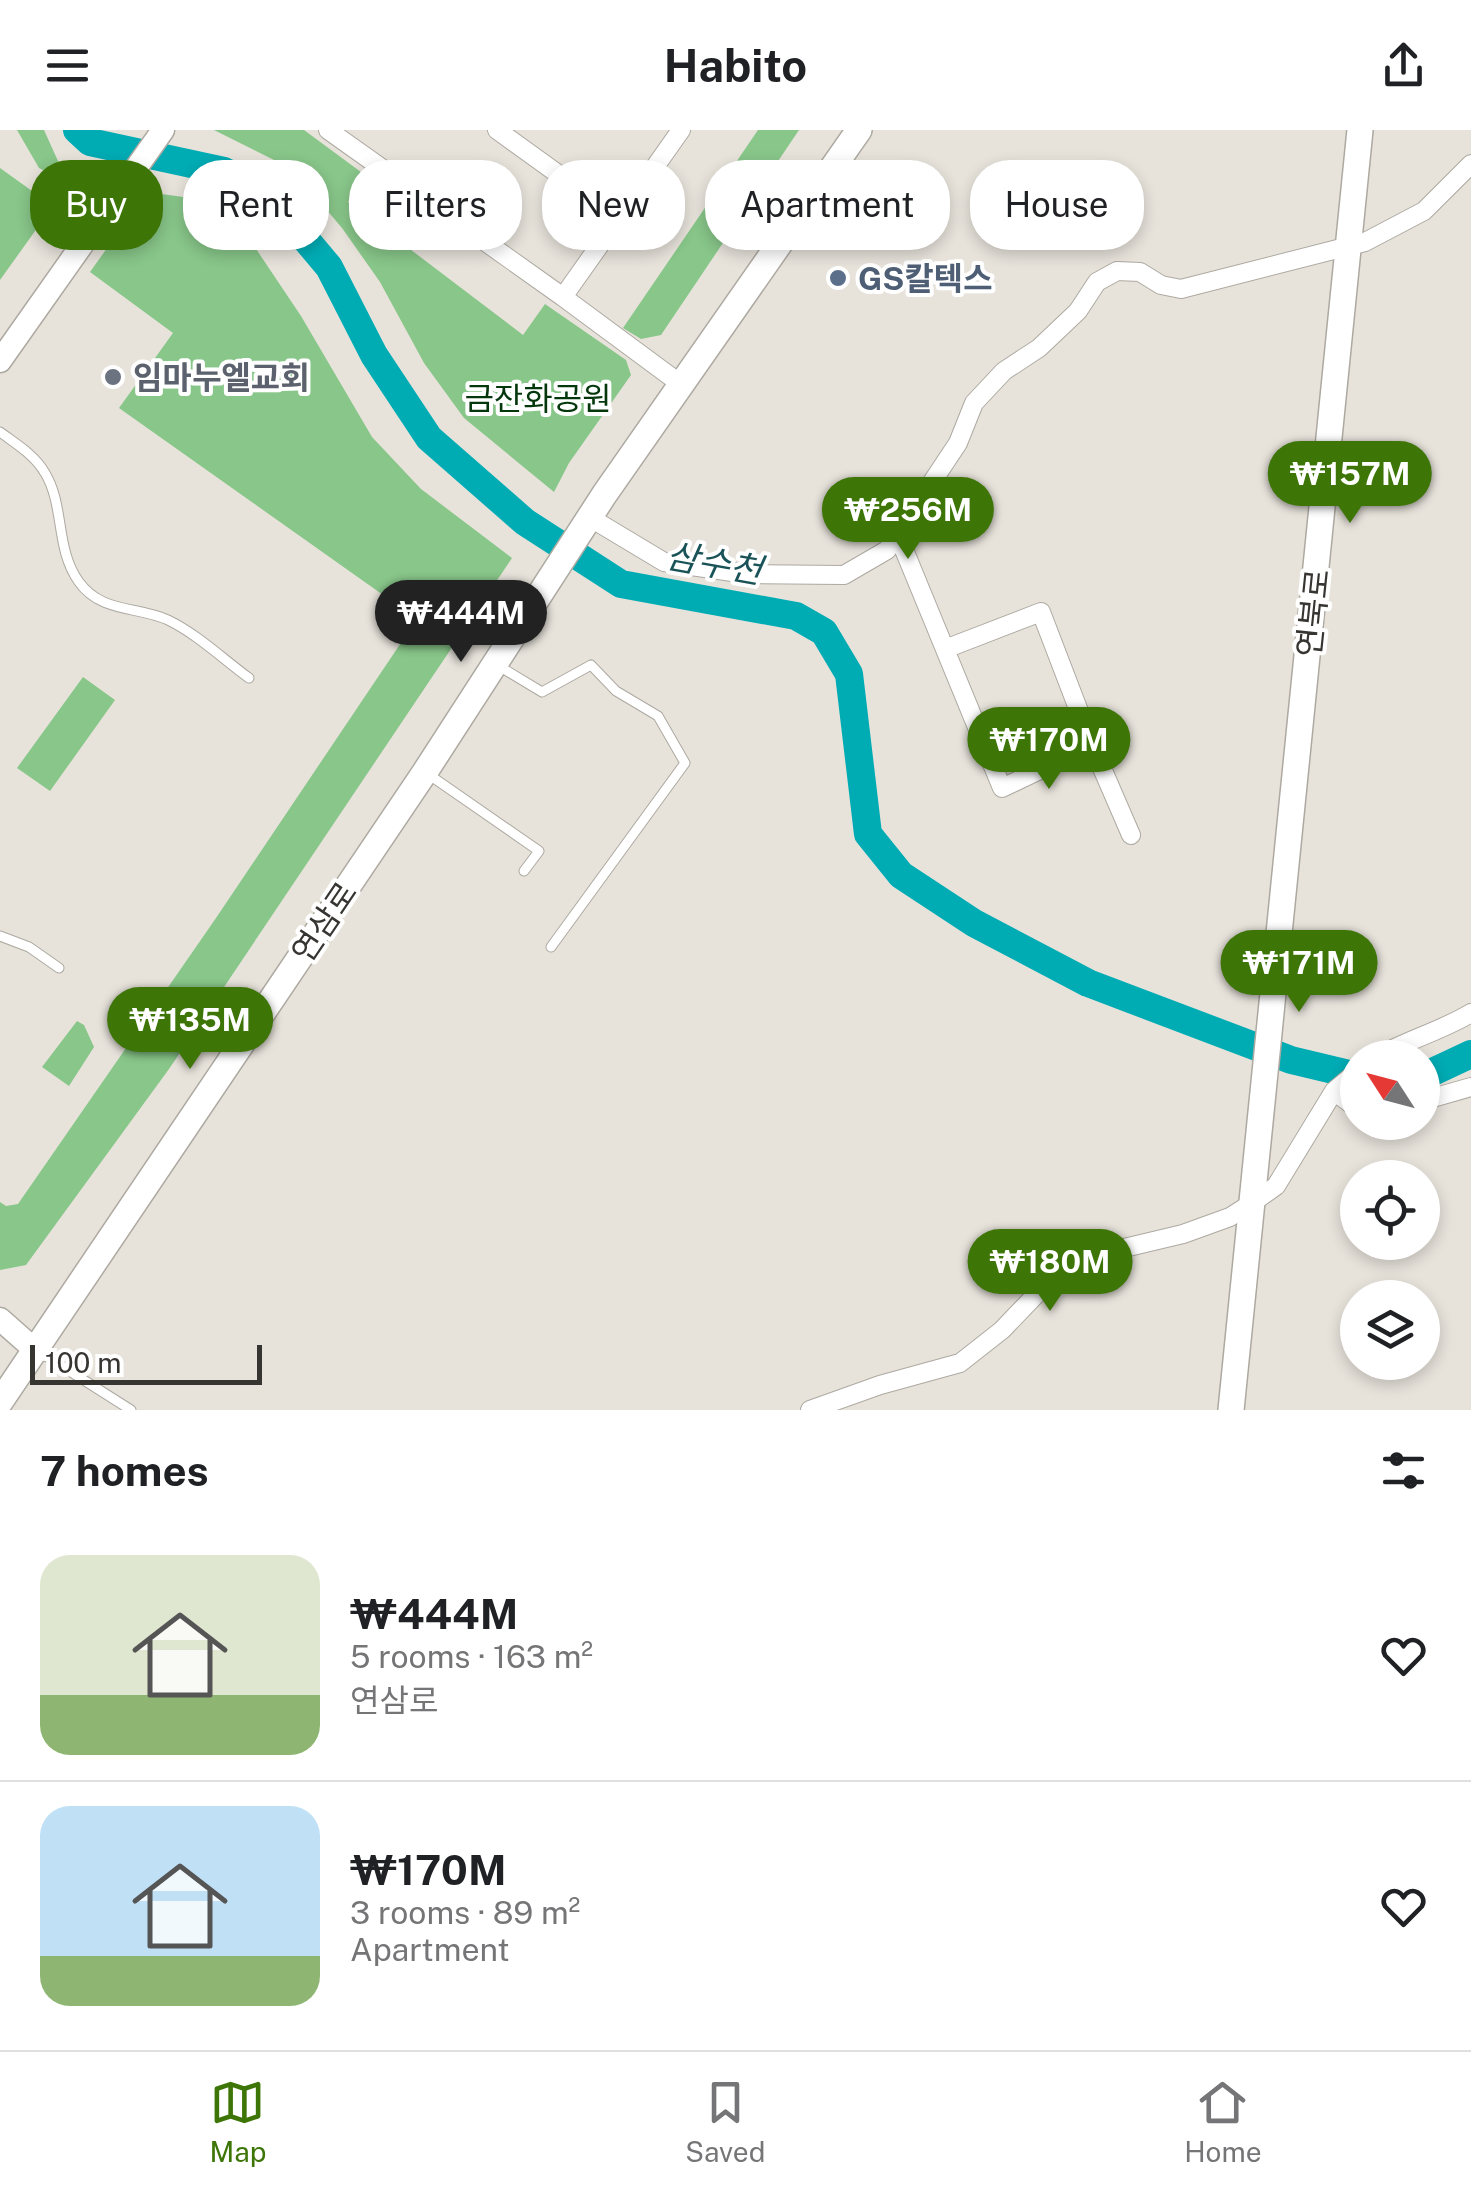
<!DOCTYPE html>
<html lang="en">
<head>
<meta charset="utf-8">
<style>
  body { margin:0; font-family:"Public Sans","Noto Sans KR",sans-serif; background:#f2f2f2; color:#202124; height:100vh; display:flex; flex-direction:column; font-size:38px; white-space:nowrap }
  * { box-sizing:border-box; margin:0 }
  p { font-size:32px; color:#757577 }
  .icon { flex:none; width:55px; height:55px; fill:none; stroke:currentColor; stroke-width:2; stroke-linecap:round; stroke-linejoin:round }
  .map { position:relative; height:1280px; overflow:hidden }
  .sheet { display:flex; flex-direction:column; background:#fff; flex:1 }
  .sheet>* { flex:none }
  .hud { position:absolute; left:30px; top:30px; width:1412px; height:90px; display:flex; gap:20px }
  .needle { width:65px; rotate:306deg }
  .buttons { position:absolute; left:1340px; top:910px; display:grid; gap:20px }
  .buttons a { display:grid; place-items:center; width:100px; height:100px; border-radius:50%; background:#fff; box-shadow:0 5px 15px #0003; font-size:50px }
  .scale { position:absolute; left:30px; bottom:25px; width:232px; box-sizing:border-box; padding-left:10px; border:5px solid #373532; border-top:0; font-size:28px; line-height:35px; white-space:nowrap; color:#373532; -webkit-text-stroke:8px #fff; paint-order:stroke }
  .price { position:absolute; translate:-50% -85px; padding:0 22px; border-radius:35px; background:#3d7506; color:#fff; font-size:32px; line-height:65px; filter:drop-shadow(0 2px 5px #0008) }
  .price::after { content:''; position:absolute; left:50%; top:60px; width:30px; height:22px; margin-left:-15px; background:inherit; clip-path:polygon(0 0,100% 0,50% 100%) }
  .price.active { background:#222; color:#fff }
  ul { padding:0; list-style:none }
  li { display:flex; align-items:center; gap:30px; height:250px; padding:0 40px }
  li+li { border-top:2px solid #e0e0e0 }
  li span { display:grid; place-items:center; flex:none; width:280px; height:200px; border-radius:30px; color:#555 }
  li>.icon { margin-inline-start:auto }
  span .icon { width:120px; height:120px; fill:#fffc; stroke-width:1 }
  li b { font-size:42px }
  h2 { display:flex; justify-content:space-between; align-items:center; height:120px; padding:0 40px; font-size:42px }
  .chip { padding:0 35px; border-radius:40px; background:#fff; box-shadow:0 5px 15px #0003; font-size:35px; line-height:90px }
  .chip.active { background:#3d7506; color:#fff }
  header { display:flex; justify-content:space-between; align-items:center; height:130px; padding:0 40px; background:#fff; font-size:45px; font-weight:700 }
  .menu { display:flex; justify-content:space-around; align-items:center; height:140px; border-top:2px solid #e0e0e0; background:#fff; font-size:28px; color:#757577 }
  .menu a { display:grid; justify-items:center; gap:5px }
  .menu .active { color:#3d7506 }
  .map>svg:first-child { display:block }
</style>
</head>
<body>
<header><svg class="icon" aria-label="menu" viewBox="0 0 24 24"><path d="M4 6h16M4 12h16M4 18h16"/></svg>Habito<svg class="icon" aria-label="share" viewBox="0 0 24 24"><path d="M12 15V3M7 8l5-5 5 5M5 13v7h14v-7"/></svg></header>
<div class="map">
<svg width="1471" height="1280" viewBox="0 0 1471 1280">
  <rect width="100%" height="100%" fill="#e7e3db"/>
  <path fill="#88c689" d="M17,0H44L58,31L99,45L87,63L39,38Z
    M214,0H304L365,45L348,72L523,205L545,174L626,230L631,245L569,333L554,362L464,288L424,233L380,152L342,98L292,39Z
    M758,0H799L661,205L641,209L623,198Z
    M0,38L53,76L0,150Z
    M147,62L198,69L234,86L301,186L372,307L421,359L512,428L169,939L26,1135L0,1140V1072L6,1076L18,1074L216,788L417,489L119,278L173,203L90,142Z
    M83,547L115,570L50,661L17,638Z
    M77,891L84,895L94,917L69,956L42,937Z"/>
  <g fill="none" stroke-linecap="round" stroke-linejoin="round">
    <path stroke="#00acb4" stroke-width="28" d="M77,0L90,12L224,41L266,62L329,137L374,225L429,308L525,392L621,454L796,486L824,502L849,544L868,704L901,745L974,793L1088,853L1291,930L1358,946
      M1422,947L1471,924"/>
    <defs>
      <path id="service" d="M0,302C16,314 35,325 45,343C65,376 55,419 79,452C101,483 137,476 168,490C197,504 223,529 249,548
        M497,535L542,562L591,535L616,561L658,586L685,633L551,817
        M428,644L539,721L524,741
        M0,806L29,817L59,838
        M38,1221L131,1280"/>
      <path id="minor" d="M328,0L563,167L681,0
        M497,0L619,88
        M563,167L682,255
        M589,387L664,432L746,444L844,445L887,420L958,313L974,273L1004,241L1039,218L1078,181L1097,152L1117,141L1140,142L1161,155L1181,159L1365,112L1424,81L1471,34
        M898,405L1002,658L1092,615L1041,482L945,519
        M1092,615L1131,705
        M1375,928C1407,910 1441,901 1471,883
        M1334,961L1351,974H1358
        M1422,971L1471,957
        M810,1280L880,1255L960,1233L1002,1200L1048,1152L1099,1124L1183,1104L1230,1087L1252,1073L1276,1056L1334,961L1358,941"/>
      <path id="tertiary" d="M0,231L163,0
        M0,1189L35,1220"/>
      <path id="secondary" d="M0,1272L425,642L604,365L859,0
        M1231,1280L1360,0"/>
    </defs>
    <use href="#service" stroke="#ada9a1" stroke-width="11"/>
    <use href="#minor" stroke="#ada9a1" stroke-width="20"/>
    <use href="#tertiary" stroke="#ada9a1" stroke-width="25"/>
    <use href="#secondary" stroke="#ada9a1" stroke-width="28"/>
    <use href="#service" stroke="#fff" stroke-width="9"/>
    <use href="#minor" stroke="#fff" stroke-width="18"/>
    <use href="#tertiary" stroke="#fff" stroke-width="22"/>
    <use href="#secondary" stroke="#fff" stroke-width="25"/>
  </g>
  <circle fill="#5c6f8a" stroke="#fff" stroke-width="4" cx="838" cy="148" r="10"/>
  <circle fill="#6b7280" stroke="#fff" stroke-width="4" cx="113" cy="247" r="10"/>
  <g text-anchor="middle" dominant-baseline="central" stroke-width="8" stroke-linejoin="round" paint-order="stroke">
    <g font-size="32" font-weight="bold" fill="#4e5e75" stroke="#fff" text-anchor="start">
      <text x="858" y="148">GS칼텍스</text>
    </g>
    <g font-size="32" font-weight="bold" fill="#5b616d" stroke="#fff" text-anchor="start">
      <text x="133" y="247">임마누엘교회</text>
    </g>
    <g font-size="32" fill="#04370b" stroke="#fff">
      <text x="538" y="268">금잔화공원</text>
    </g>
    <g font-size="32" fill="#373532" stroke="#fff">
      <text transform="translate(1313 483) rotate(-84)">연북로</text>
      <text transform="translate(324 792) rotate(-56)">연삼로</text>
    </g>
    <g font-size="35" font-style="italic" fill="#1a5357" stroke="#fff">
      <text transform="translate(714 433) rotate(10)">삼수천</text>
    </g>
  </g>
</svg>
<div class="buttons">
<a><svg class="needle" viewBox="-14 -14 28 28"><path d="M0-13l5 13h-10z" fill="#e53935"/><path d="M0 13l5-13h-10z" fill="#757577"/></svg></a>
<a><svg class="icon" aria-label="locate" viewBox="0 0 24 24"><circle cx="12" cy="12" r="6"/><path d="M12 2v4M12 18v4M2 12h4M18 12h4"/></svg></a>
<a><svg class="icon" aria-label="layers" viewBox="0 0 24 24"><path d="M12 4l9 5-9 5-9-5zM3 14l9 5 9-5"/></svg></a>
</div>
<div class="scale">100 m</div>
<b class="price" style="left:1350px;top:396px">₩157M</b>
<b class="price" style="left:908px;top:432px">₩256M</b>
<b class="price active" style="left:461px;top:535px">₩444M</b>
<b class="price" style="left:1049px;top:662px">₩170M</b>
<b class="price" style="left:1299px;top:885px">₩171M</b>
<b class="price" style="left:190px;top:942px">₩135M</b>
<b class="price" style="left:1050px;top:1184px">₩180M</b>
<div class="hud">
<a class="chip active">Buy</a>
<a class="chip">Rent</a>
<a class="chip">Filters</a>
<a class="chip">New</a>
<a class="chip">Apartment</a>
<a class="chip">House</a>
</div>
</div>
<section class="sheet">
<h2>7 homes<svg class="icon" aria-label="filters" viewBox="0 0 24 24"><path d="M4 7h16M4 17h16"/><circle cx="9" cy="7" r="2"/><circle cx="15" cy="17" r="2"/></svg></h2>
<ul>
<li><span style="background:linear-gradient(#dfe7d0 70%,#8fb573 0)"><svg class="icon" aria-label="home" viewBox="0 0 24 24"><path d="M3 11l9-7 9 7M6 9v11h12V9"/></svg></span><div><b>₩444M</b><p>5 rooms · 163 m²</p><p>연삼로</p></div><svg class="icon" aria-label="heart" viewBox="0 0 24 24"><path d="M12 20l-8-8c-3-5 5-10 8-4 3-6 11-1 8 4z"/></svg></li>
<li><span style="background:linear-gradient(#bfe0f5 75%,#8fb573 0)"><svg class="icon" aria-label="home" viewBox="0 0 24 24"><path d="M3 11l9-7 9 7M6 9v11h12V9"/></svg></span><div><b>₩170M</b><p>3 rooms · 89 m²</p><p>Apartment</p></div><svg class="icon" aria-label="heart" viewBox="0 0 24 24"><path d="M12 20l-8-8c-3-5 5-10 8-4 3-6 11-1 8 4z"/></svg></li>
</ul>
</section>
<nav class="menu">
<a class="active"><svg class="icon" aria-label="map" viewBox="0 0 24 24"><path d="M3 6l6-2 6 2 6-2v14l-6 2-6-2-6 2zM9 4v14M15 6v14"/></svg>Map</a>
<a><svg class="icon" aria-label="saved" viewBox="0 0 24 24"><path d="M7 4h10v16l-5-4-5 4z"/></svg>Saved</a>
<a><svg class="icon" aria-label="home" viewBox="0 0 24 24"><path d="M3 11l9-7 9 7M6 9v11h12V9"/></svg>Home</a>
</nav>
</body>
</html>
